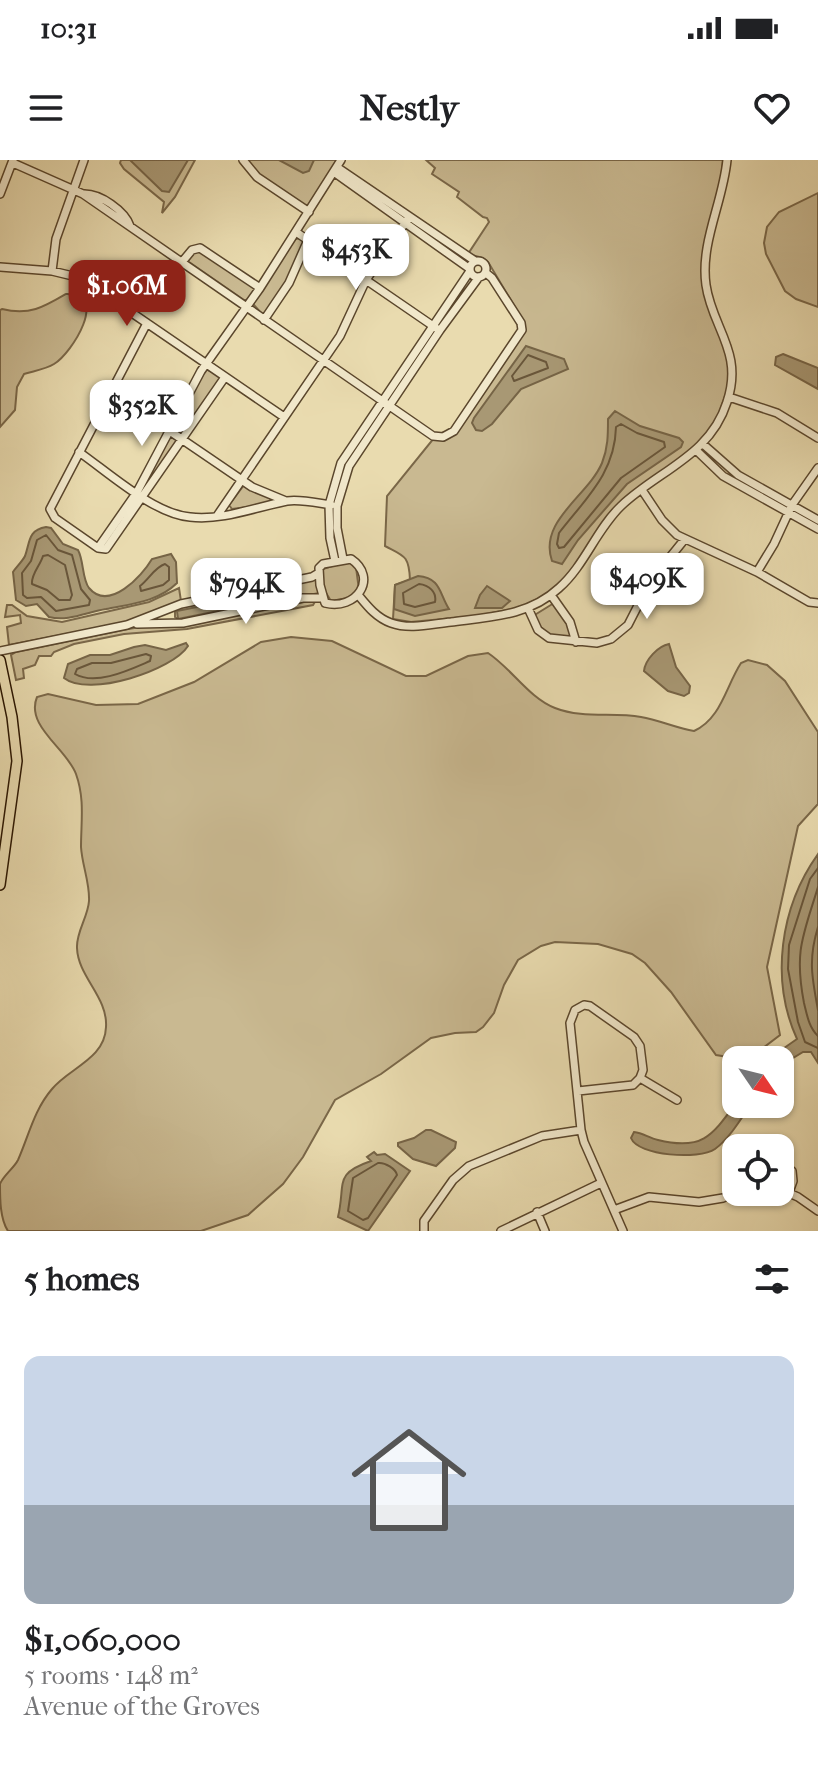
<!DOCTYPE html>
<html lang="en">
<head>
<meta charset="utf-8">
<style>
  body { margin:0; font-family:"IM FELL French Canon",serif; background:#f2f2f2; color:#202124; height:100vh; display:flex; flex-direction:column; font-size:30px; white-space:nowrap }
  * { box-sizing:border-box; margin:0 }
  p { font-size:26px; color:#757577 }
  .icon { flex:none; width:44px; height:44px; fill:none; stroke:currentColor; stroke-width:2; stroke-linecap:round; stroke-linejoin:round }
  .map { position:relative; height:1071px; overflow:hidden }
  .panel { display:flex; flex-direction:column; background:#fff; flex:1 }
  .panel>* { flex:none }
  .needle { width:52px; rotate:125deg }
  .buttons { position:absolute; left:722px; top:886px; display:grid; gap:16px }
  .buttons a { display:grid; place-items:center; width:72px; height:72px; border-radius:16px; background:#fff; box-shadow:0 2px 6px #0004; font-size:40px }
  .price { position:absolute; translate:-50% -68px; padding:0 18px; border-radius:16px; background:#fff; color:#222; font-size:26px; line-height:52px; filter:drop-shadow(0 2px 4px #0008) }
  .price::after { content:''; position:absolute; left:50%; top:48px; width:24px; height:18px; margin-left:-12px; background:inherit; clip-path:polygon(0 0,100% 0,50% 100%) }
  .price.active { background:#8f2418; color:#fff }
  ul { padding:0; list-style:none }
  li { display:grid; align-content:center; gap:16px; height:424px; padding:0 24px }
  li span { display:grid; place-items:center; height:248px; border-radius:16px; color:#555 }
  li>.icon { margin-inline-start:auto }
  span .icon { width:144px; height:144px; fill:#fffc; stroke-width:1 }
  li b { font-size:34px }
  h2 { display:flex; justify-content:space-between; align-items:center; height:96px; padding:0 24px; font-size:34px }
  .status { display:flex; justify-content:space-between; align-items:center; height:56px; padding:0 40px; background:#fff; direction:ltr }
  .status svg { height:22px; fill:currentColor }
  header { display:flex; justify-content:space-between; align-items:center; height:104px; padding:0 24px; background:#fff; font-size:36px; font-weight:700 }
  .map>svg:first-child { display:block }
</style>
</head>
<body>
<div class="status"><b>10:31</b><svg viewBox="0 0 49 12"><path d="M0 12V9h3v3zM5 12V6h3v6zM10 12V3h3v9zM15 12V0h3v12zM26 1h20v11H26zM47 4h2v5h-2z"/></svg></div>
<header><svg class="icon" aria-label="menu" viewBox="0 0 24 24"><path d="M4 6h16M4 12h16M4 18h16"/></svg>Nestly<svg class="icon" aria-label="heart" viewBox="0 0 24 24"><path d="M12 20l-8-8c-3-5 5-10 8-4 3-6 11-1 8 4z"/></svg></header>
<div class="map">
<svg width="818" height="1071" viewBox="0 0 818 1071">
  <rect width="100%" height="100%" fill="#e9dbaf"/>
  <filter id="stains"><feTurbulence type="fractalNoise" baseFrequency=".0025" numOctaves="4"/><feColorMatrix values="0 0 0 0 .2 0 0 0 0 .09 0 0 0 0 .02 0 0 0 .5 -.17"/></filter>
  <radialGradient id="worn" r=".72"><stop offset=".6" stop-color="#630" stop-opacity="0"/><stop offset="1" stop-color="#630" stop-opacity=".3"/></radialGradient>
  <path fill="#c9b991" stroke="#7a6748" stroke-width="2" d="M121,0H195L175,37L162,53L164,42L124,9L120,3Z
    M245,0H337L308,47L259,15Z
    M426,0H723L721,20L702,101L725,184L728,205V227L717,260L705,280L620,344L604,361L572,410L548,434L519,448L475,456L411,462L393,459L395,425L410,420C409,395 404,396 385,386L387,336L434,278H449L454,274L525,170L524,162L488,102L483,98L468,94L489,62L487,58L483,57L457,37L459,32L432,14L435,8Z
    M818,33V147L796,139L785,131L766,94L764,83L767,67L779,52Z
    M301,78L304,82L289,121L266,154H262L253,144L295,79Z
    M196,89L253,126L255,129L248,140H244L189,102L188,99Z
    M66,134C110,133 72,193 54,204C46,209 34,211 24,214L17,227L15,250L0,267V150L2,149C29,156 44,147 66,134Z
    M206,209L219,215L220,221L182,274L173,269Z
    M169,276L176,277L178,281L142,332L140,330Z
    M244,325L276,341L275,343L232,349L229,345Z
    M348,401L356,407L359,430L354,437L331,441L323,428V409Z
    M316,419L319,433L181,461L175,457V448Z
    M179,428L181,441L128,462L9,485L7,467L21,463L20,455L5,457L7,445H12L27,456L62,462L149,442Z
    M316,440L313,445L187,469L124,474L74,484L54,492L51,496H39L35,505L23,509L24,518L16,520L11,495L16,492L128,469Z
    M554,443L568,464L571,477C550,478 544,474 533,456Z
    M291,477L332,481L406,516H426L468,496L488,493C511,508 529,538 555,548C583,559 612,552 641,557C659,560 676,568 694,571C721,559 726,526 741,503L748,500L767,505L785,521L818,572V644L798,666L767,807L780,875L747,900L716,895L671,832L645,803L632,794L598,784L555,782L541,786L518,800L504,825L494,853L483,867L476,872L455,873L431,878L381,914L335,940L303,997L283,1024L248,1055L201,1071H8C0,1059 0,1039 0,1024C3,1016 14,1008 18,1000C29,975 34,950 52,929C69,908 105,899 106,867C108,837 78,817 77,788C76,772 88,757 89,741C90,723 82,705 81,687C81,662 85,639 76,614C67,589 25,566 37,537L48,534L96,545L138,544L194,522L261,482Z"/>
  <path fill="#a89874" stroke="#766446" stroke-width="2" d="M130,0H188L169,32L162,31Z
    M279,0H314L309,11L303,13Z
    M526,186L564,199L568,209L521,229L492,264L482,271L476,270L472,263L474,258Z
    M783,194L818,208V229L775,205L776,197Z
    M615,251L640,266L679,278L683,282L681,287L627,324L578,380L562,404L552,401C538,361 588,336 602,303C608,288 608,275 608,259Z
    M46,367L51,368L63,384L78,390C84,401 82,419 89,428C109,452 142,416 152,399L171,394L176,402L177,423C158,442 130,444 106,449C87,452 68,462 49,457L37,444L26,446L16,440L13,412C16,407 22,402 25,396C30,382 28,370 46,367Z
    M418,416C441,418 439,433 449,449L415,456L394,449L395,425Z
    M487,426L510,441L502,448H475L480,435Z
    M285,429L287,437L178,459L177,451Z
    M186,483L188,486C173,510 89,538 64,518L68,504L90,495H110L134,487L145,485L166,490Z
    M669,484L676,507L690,526L689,533L684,536L668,531L644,511C645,500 658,486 669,484Z
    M818,694V903L811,892H803L780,906V900H767L797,879C770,820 780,747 818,694Z
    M736,943L751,944C741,959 729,979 715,989C699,1000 638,996 631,978L634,972C643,973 649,978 658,980C702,991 712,976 736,943Z
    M426,970H431L456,982L455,988L436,1006L413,999L398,986V983L414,978Z
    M374,992L377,995L385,994L410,1011L368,1071L338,1057C346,1023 333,1014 371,1001L367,997Z"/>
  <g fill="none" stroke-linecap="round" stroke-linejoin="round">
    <path stroke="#69563a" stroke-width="2" d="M528,195L546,202L548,208L514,221L512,216Z
      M621,264L637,273L664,282L665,287L621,318L564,387L559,388L557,384L559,373C586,338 615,313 616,267Z
      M46,375L58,390L72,395L81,429L90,440L89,445L56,451L41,437L27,438L23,435L22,413L31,401L37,380Z
      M48,395L65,405L72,435L70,440H59L47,430L32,424C31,414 40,406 43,396Z
      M165,404L169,407V420L163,425L141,431L140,426C149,419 155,407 165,404Z
      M419,424C429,425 437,432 435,442L415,447L404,444L403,433Z
      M146,494L151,496L150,501C129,510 96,526 75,514L77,509L92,503H111Z
      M818,708L810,719L789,785L788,809L798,862L805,882L818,888
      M818,727C803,776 794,791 804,843C807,855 809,868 818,876
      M818,767C808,799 812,818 818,850
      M378,1003C385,1002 396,1009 397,1015L368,1058L363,1060L348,1051L353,1018Z"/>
    <defs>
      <path id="minor" d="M243,0L257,17L309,52
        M13,3L83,34C100,33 125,51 130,66
        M338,8L475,101
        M335,13L470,109
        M0,34L13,0
        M83,34L433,276L443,277L454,271L522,170L521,163L492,118L486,113
        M296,72L436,168
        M470 109a8 8 0 1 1 16 0a8 8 0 1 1-16 0Z
        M182,102L192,90L200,88L260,128
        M0,107L52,111L81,118L284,257
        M52,111L56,79L84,0
        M264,160L289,123L308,80
        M147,163L50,349L55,358L98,388L106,389L225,217
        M111,231L252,327L286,341
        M729,237L777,253L818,278
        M704,285L738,315L818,360
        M697,291L723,316L818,369
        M79,292C109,313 154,354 190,357C222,361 256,347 287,341C301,339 317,343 331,345
        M642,330L662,360L677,375L757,412L809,442L818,443
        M217,356L340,176L366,120L409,57
        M98,388L137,332L201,211L260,128L341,0
        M343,399L337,368V346L349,306L440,170L479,117
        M351,399C379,418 356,451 325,443L320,425L319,408L323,404Z
        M335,401L330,378L329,345L341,303L470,111
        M757,412L774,384L792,345L818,308
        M551,435L570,462L576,482
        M359,436C368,447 377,458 391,463C410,470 431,464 451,462C490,457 529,456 559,428C585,405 596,370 621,346C659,310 710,296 727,242C744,192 712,168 706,125C700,83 723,42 727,0
        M528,448L538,470L549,478L597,483L611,479L628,465L650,422L684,380
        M137,464L183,463L303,438H322
        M0,491L127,465L181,444L312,417L317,414
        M640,918L677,940
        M578,931L633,925L640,918L643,910L640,886L634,877L590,846L584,845L575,850L570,863L581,970L584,982L623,1071
        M780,1001L792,1011L793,1021L789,1032
        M780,1029L798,1037L818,1051
        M614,1050L649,1037L699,1042L723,1038L737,1032
        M537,1052L545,1071
        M424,1071V1061L453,1020L469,1006L542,976L581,970
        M501,1071L601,1023"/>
      <path id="major" d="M0,500L12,557L17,601L0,725"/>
    </defs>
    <use href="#minor" stroke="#5a462c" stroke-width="10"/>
    <use href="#major" stroke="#2a1500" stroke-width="12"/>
    <use href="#minor" stroke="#f1e8cb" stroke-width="7"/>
    <use href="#major" stroke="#e9dbaf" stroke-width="9"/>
  </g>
  <rect width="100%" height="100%" filter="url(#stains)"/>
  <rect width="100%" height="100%" fill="url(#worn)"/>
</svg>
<div class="buttons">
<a><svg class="needle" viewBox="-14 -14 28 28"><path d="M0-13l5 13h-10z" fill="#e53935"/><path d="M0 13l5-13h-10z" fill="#757577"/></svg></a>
<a><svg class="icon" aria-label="locate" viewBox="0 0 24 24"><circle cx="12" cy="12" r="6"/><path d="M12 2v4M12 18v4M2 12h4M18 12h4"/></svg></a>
</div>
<b class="price" style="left:356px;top:132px">$453K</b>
<b class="price active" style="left:127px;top:168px">$1.06M</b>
<b class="price" style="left:142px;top:288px">$352K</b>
<b class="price" style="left:647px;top:461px">$409K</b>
<b class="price" style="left:246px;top:466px">$794K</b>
</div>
<section class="panel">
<h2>5 homes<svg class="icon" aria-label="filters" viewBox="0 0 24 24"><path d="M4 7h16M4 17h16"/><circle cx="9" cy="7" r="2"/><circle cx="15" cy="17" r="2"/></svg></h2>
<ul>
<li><span style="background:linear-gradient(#c9d6e8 60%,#9aa5b1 0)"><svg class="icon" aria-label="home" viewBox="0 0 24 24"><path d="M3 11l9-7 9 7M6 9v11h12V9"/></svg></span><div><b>$1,060,000</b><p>5 rooms · 148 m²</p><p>Avenue of the Groves</p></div></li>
</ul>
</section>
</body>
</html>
